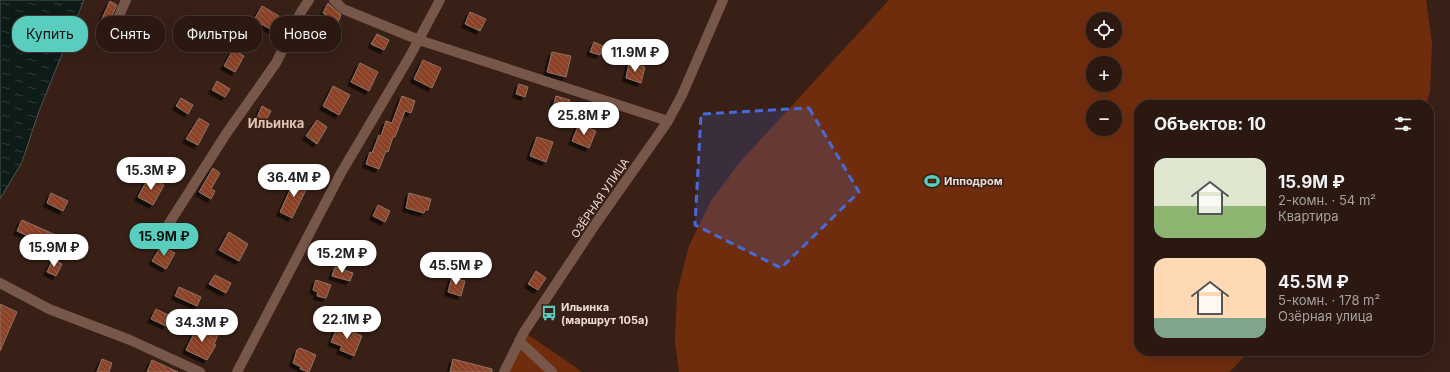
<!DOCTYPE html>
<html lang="ru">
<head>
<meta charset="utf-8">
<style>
  body { margin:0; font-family:Inter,sans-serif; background:#32211a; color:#f1f3f6; height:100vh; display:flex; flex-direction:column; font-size:15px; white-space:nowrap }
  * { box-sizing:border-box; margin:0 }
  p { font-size:13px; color:#a5a09f }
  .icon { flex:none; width:22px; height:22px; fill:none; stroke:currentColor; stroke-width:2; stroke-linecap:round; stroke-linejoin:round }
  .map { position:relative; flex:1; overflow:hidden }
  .side { position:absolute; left:1134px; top:100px; width:300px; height:256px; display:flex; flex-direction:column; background:#2a1811; border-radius:16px; box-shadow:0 4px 16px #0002,0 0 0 1px #463731 }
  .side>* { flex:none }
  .top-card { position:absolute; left:12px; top:16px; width:380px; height:36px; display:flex; gap:8px }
  .tools { position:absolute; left:1086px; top:12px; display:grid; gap:8px }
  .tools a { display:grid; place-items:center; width:36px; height:36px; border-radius:50%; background:#2a1811; box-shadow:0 4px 16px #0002,0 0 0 1px #463731; font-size:20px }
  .price { position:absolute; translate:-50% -34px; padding:0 9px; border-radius:14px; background:#fff; color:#222; font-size:13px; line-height:26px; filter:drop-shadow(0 1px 2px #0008) }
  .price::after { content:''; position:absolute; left:50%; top:24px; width:12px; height:9px; margin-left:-6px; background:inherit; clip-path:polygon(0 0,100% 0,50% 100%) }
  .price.current { background:#59cebe; color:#111 }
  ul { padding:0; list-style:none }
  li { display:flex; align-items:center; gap:12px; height:100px; padding:0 20px }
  li span { display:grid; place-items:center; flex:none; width:112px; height:80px; border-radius:12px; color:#555 }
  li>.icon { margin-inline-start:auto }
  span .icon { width:48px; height:48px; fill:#fffc; stroke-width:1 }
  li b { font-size:17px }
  h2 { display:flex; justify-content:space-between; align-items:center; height:48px; padding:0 20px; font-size:17px }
  .chip { padding:0 14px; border-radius:16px; background:#2a1811; box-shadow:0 4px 16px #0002,0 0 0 1px #463731; font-size:14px; line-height:36px }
  .chip.current { background:#59cebe; color:#111 }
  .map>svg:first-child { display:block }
</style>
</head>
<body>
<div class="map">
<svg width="1450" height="372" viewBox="0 0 1450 372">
  <defs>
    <pattern id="water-ripples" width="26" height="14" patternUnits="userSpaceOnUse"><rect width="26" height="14" fill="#0d1c19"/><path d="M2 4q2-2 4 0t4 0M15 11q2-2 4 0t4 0" fill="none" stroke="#303c3a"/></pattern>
    <pattern id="building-back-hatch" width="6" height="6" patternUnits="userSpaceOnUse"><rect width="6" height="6" fill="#8b4325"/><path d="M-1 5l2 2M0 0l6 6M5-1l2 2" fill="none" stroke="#9c5e44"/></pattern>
    <filter id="shadow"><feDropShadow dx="-3.5" dy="3.5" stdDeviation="0" flood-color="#0009"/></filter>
  </defs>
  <rect width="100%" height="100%" fill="#382017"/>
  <path fill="#702d0d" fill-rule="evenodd" d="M889,0H1426L1432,43L1430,92L1426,105H1139V351H1249L1230,372H679L675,342L677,293L689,246L711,201L740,162ZM1093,19H1115V41H1093ZM1093,63H1115V85H1093ZM1093,107H1115V129H1093Z
    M524,332L577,368L581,372H505Z"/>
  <path fill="url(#water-ripples)" stroke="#505551" d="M0,0H84L39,111L22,162L0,199Z"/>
  <path fill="url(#building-back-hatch)" stroke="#8f7367" filter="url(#shadow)" d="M110,1L117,5L107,26L100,23Z
    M328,3L341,15L338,22L323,13Z
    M262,6L279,16L272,30L254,20Z
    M470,12L486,19L480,31L465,24Z
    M377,34L389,40L384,50L371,44Z
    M594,42L603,46L600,55L590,52Z
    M233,50L244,56L235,72L224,66Z
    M552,52L571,56L566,77L547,72Z
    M423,60L441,68L432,88L414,79Z
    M360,63L378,72L369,91L351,82Z
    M629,63L645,67L641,83L626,78Z
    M217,81L230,89L225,97L212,90Z
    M519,84L528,87L525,97L516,94Z
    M333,86L350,95L339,115L323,106Z
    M402,96L415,101L411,113L405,111L395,137H393L388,152L386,151L379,169L366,164L370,152L372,153L379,135L381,136L386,121L392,123Z
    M556,96L570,100L566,115L552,111Z
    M181,98L193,105L188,114L176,106Z
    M262,106L271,111L263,126L255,122Z
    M199,118L209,124L198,145L186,139Z
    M317,120L327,127L317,144L306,136Z
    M579,124L596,131L589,148L572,141Z
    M537,137L553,142L546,162L530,156Z
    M213,168L220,173L211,189L215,191L211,199L199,192Z
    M149,176L164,185L153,205L138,197Z
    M295,179L308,186L292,218L280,212Z
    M51,193L68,201L63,211L47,203Z
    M409,193L431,199L428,210H425L424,213L406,208Z
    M378,205L390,211L385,222L373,216Z
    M22,220L58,236L54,244L35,235L33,238L17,231Z
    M229,232L248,244L239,261L219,250Z
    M161,246L175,253L166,269L152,261Z
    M53,259L62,264L56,276L47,272Z
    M335,267L353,273L350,281L332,276Z
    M536,271L546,278L538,290L528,284Z
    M215,275L231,283L226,293L209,284Z
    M452,277L465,281L461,296L448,292Z
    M316,280L331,285L326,298L317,296L318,292L313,290Z
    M179,287L201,297L197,306L175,296Z
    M0,304L17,312L0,351Z
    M156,309L170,316L166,326L151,319Z
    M198,325L218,335L214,344L216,345L207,360L186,350Z
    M338,326L362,336L354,356L340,350L342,346L331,342Z
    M300,348L316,355L309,372L300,369L301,367L293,363L297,350Z
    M102,359L112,363L109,372H97Z
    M453,359L492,369V372H450Z
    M152,360L178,372H147Z"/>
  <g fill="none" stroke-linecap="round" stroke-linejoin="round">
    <path stroke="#78574b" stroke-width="10" d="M334,0L343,9L419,40L668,121
      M108,41L126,0
      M168,225L226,134L276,63L301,12L309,0
      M0,283L49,309L130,340L200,372
      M519,341L552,372
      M237,372L341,173L410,56L440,0
      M504,372L524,332L597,222L668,121L682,95L723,0"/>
  </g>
  <path fill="#466ad7" fill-opacity="0.2" stroke="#466ad7" stroke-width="3" stroke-dasharray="8 5" stroke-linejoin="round" d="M809,108L859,192L781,268L695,225L701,114Z"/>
  <defs>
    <symbol id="stadium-bare" viewBox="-9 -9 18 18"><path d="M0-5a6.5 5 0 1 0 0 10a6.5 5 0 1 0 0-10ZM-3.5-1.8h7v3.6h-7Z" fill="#59cebe" stroke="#382017" stroke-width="2.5" paint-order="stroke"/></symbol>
    <symbol id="bus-bare" viewBox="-9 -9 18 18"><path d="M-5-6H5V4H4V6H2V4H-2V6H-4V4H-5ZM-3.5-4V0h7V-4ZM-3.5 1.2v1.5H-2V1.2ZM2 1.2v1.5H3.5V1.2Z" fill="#59cebe" stroke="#382017" stroke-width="2.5" paint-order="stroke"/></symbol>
  </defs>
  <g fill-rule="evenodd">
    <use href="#stadium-bare" x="921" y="170" width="22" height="22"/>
    <use href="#bus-bare" x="538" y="302" width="22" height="22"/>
  </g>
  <g text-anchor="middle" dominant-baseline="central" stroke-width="3" stroke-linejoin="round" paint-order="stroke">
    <g font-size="11" font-weight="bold" fill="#ecdbd5" stroke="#382017" text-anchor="start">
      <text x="944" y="181">Ипподром</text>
      <text x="561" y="307">Ильинка<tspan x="561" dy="13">(маршрут 105а)</tspan></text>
    </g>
    <g font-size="11" fill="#ecdbd5" stroke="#382017">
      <text transform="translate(600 198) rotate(-56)">ОЗЁРНАЯ УЛИЦА</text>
    </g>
    <g font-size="13" font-weight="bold" fill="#e0c1b4" stroke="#382017">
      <text x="276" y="123">Ильинка</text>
    </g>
  </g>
</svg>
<div class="tools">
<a><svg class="icon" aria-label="locate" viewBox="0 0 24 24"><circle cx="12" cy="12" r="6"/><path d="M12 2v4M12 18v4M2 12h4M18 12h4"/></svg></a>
<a>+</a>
<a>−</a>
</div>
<b class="price" style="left:635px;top:73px">11.9M ₽</b>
<b class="price" style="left:584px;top:136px">25.8M ₽</b>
<b class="price" style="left:151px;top:191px">15.3M ₽</b>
<b class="price" style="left:294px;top:198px">36.4M ₽</b>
<b class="price current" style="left:164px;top:257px">15.9M ₽</b>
<b class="price" style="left:54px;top:268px">15.9M ₽</b>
<b class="price" style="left:342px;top:274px">15.2M ₽</b>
<b class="price" style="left:456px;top:286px">45.5M ₽</b>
<b class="price" style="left:347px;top:340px">22.1M ₽</b>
<b class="price" style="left:202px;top:343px">34.3M ₽</b>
<div class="top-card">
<a class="chip current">Купить</a>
<a class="chip">Снять</a>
<a class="chip">Фильтры</a>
<a class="chip">Новое</a>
</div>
<section class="side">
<h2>Объектов: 10<svg class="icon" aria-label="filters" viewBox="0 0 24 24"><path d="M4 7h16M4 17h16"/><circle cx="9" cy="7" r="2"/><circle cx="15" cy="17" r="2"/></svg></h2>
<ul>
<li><span style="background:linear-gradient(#dfe7d0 60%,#8fb573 0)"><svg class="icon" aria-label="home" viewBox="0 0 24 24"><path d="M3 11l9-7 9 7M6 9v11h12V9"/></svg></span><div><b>15.9M ₽</b><p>2-комн. · 54 m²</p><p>Квартира</p></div></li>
<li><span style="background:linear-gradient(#ffd9b3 75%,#7fa58c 0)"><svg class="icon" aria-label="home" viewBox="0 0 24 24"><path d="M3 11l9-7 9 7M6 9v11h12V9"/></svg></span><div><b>45.5M ₽</b><p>5-комн. · 178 m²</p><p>Озёрная улица</p></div></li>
</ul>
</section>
</div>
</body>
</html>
